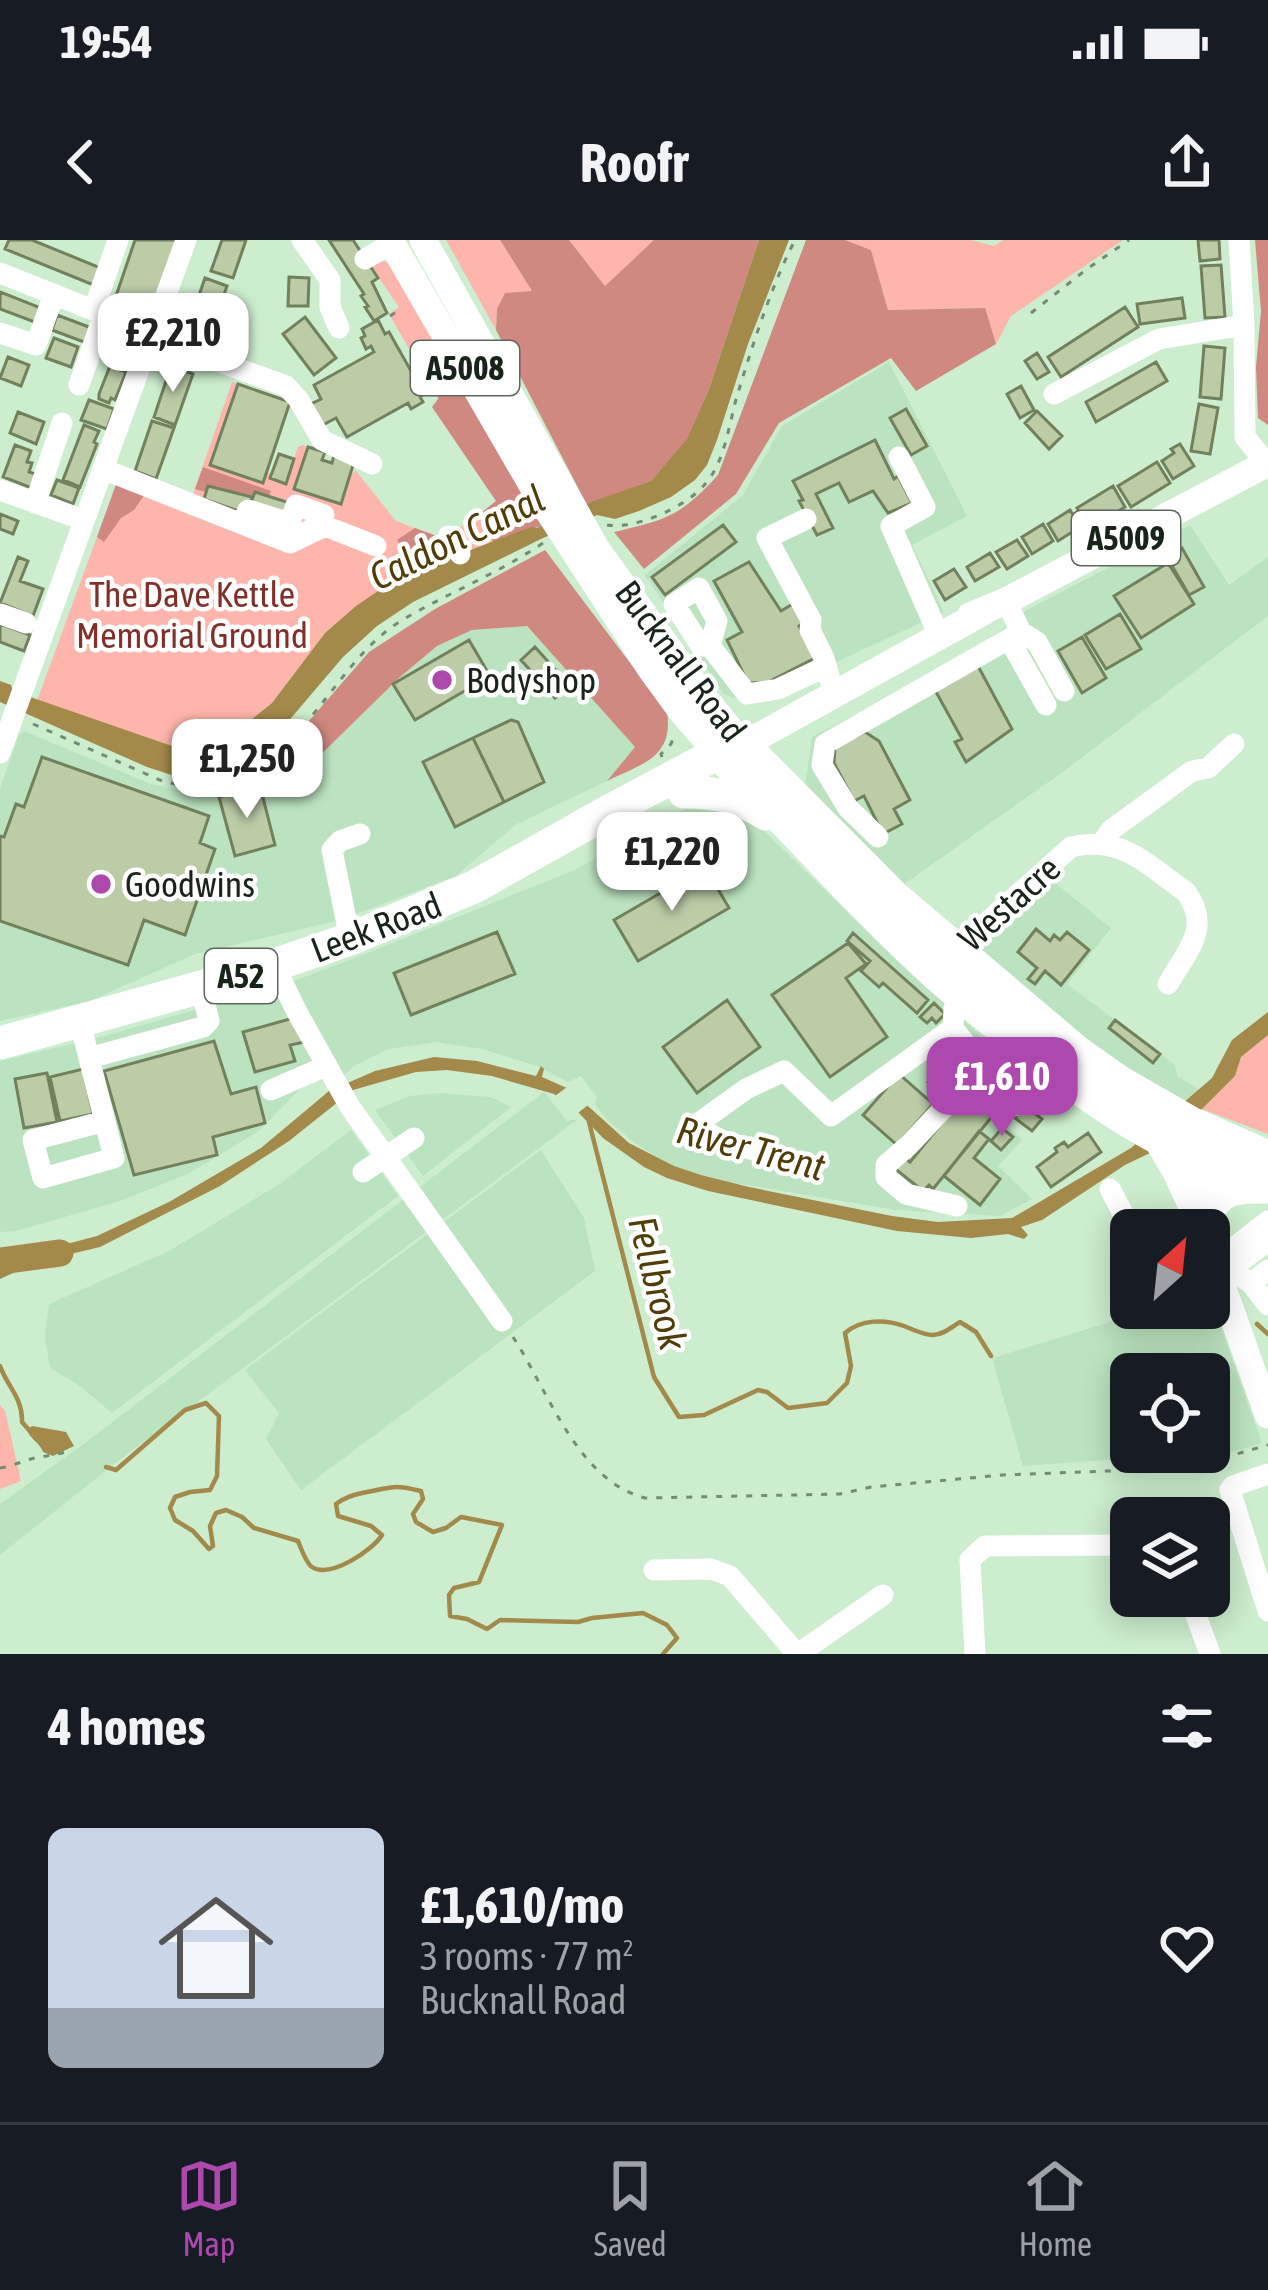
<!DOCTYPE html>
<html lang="en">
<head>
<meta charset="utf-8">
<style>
  body { margin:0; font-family:"Asap Condensed",sans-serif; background:#20242c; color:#f1f3f6; height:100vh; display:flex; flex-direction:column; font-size:45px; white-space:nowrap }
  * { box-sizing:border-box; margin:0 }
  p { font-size:39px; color:#9ea1a6 }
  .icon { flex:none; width:66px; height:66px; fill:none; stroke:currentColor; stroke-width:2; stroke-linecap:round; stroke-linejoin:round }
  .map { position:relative; height:1414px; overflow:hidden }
  .panel { display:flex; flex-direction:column; background:#171b24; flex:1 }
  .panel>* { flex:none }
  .needle { width:78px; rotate:27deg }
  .buttons { position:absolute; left:1110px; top:969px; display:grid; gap:24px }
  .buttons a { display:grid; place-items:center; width:120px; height:120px; border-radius:18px; background:#171b24; box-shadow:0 6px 30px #0003; font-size:60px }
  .price { position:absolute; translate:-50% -102px; padding:0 27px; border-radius:24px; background:#fff; color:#222; font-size:39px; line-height:78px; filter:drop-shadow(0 3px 6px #0008) }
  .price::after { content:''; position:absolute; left:50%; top:72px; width:36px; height:27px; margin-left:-18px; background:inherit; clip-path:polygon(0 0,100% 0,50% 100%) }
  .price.active { background:#ad48ae; color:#fff }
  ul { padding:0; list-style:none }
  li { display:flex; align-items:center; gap:36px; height:300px; padding:0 48px }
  li span { display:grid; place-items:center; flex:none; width:336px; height:240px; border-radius:18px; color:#555 }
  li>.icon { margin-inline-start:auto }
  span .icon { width:144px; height:144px; fill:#fffc; stroke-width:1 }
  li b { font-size:51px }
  h2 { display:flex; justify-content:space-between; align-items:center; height:144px; padding:0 48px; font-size:51px }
  .status { display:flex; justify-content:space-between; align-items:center; height:84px; padding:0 60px; background:#171b24; direction:ltr }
  .status svg { height:33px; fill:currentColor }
  header { display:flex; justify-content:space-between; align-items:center; height:156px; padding:0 48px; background:#171b24; font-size:54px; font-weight:700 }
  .tabs { display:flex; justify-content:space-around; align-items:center; height:168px; border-top:3px solid #363941; background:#171b24; font-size:33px; color:#9ea1a6 }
  .tabs a { display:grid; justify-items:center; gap:6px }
  .tabs .active { color:#ad48ae }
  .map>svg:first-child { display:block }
</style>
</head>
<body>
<div class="status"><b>19:54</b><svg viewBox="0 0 49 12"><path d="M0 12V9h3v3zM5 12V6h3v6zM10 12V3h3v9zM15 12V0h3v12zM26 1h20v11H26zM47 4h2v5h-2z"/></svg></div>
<header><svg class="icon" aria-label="back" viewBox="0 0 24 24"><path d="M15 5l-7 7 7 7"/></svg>Roofr<svg class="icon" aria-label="share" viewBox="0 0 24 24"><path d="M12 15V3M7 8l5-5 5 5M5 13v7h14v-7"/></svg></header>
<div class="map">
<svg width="1268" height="1414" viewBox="0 0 1268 1414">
  <rect width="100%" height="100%" fill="#ccedce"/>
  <path fill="#bce3bf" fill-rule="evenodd" d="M889,122L967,276L912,305L944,372L765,455L733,458L723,453L645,335L743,255L782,186Z
    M1190,285L1229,345L1268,317V376L1064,531L904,644L805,545L812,497L961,420L1027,370Z
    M526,386L635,507L607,541L515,585L456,636L340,680L195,714L90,761L0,781V549L18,497L24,491L151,544L195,554L220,548L263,529L266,535L309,546L303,532L400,437L437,406L472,390Z
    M694,564L755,582L888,712L954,768L1007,826L1026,842L997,876L1022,900L998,926L1032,959L1000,976L896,970L729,942L673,927L635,903L609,882L595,864L597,857L581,836L568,842L537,826L482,809L436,802L388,809L354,826L343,836L305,844L259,891L188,934L120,961L16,991L0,992V821L101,797L291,742L342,723L575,630Z
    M1053,641L1111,688L1067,744L1175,825L1177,836L1200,850L1188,861L1146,843L1080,798L985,715L979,704L983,695Z
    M544,852L567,881L578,879L118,1221L0,1315V1264L89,1200Z
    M440,853L491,857L511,867L423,936L375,870L410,856Z
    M351,890L398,956L112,1173L80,1146L50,1128L45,1098L49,1064L171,1010L281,943Z
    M541,910L584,978L595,1031L301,1250L266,1199L279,1173L245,1130Z
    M1209,1054L1262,1203L1191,1224L1186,1214L1023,1226L992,1118L1134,1075L1132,1068H1209ZM1131,1134H1209V1212H1131Z"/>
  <path fill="#feb5ac" d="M446,0H500L532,51L497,69L496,90Z
    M569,0H654L605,46Z
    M845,0H971L994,6L1003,0H1123L1011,76L996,104L984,68L888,70L871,10Z
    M381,21L391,23L455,132L441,138L438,159L389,74L399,67L368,22Z
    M232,142L238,144L211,225L262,243L266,232L272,234L271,239L285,243L298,207L303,205L308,207L295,249L340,264L350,234L356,231L396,281L444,299L482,272L493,302L398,338L325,393L272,463L225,501L200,506H172L37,461L120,234L192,257Z
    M1268,795V894L1202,869L1235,836L1241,817Z
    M0,1165L5,1171L21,1241L0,1249Z"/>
  <path fill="#cf8980" d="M500,0H569L605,46L654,0H759L709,149L687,200L651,241L587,265L496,90L497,69L505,53L532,51Z
    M806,0H845L871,10L888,70L985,68L996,104L916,151L891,118L779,183L736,254L644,329L614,292C666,280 681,276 718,235Z
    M1255,0H1268V185L1258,178L1256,127L1261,71Z
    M455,132L547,284L493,302L482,272L496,261L432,167L438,159L441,138Z
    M203,227L271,251L269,256L255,252L252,257L209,246L206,252L195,249Z
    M118,239L147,251L134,270L121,278L104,302L97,297Z
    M415,288L442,298L443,311L456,315L397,338L392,331L409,316L397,300Z
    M545,310L667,472C674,518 641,524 607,541L635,507L527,386L472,390L437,406L400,437L303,532L300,524L265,535L263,529L281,513L369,412L435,369Z"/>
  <path fill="#a3894a" d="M759,0H789L748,104L717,200L707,225L695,240L671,257L639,271L615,279L597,275L543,298L413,362L377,386L343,417L269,504L236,525L205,537L184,539L147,527L0,462V441L11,445L13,451L172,506H200L225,501L272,463L325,393L356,366L397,338L531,287L537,288L594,261L651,241L687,199L709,149Z
    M1268,772V795L1241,817L1235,836L1202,869L1150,913L1125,925L1042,980L1021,987L1028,995L1024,999L1008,994L971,998L897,991L708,951L667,938L644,927L603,898L576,870L554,854L492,836L447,830L416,832L353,850L289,901L220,946L100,1007L37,1022L0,1039V1029L40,1011L97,996L169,962L261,908L329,851L375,831L434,817L477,821L536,836L541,826L544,829L542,837L569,849L629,903L674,926L701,935L749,947L892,976L938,982L1012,978L1131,908L1212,838L1232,800Z
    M32,1186L66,1192L74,1206L53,1216L43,1212C39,1202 31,1200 27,1190Z"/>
  <path fill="#ccedce" d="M571,844L592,862L574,876L551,859Z"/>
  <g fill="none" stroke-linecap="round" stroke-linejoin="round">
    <path stroke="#a3894a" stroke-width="4.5" d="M589,882L654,1137L679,1177L704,1175L758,1150L767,1152L788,1168L827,1163L847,1143L851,1126L845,1093C861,1079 885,1079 904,1086C912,1089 923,1095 933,1095C943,1095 952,1087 960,1082L976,1092L991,1116
      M1257,1084L1268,1094
      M0,1126C7,1146 23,1158 22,1182L30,1191
      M106,1227L116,1230L185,1170L206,1163L219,1176L217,1236L210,1250L190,1252L175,1257L170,1268L175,1280L193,1291L209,1309L213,1306L210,1286L216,1273L226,1270L242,1277L254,1288L298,1301C301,1308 306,1323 312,1327C330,1339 373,1310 382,1295L371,1286L338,1276L336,1264C347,1256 354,1255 367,1252C393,1247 393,1244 421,1251L423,1259L413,1274L416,1282L433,1292L446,1288L461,1277L502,1285L479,1342L454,1348L449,1355L450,1376L467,1379L487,1389L500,1380L578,1382L592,1378L643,1373L667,1385L677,1398L663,1414"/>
    <path stroke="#a3894a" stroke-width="27" d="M0,1021L60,1013"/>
  </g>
  <path fill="#bbcca7" stroke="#71805d" stroke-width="3" d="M9,0H32L103,29L96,46L5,9Z
    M135,0H177L152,75L115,59Z
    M222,0H246L233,38L211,31Z
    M329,0H353L378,38L372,42L387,73L374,81L365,67L368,66L361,56L364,54Z
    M1198,0H1219L1220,19L1200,21Z
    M1221,25L1225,77L1205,78L1201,26Z
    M289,37L309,38L308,66H288Z
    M205,38L227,46L208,101L186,93Z
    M0,52L46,70L40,84L0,69Z
    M1182,58L1185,78L1140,84L1137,64Z
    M1125,67L1138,87L1061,137L1048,117Z
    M57,75L97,90L92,105L52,90Z
    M305,77L336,118L314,135L283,94Z
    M378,80L385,94L389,92L424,154L420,157L423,162L411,169L408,163L347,197L336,178L321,186L309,165L321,159L314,145L374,112L371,106L366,109L361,98L365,96L362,89Z
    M111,96L138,107L129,128L113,122L116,114L106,110Z
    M54,98L78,107L71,127L46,118Z
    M1204,106L1225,108L1221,159L1200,157Z
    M1037,113L1049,132L1037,139L1025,121Z
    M8,117L29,125L21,146L0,138Z
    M1156,122L1167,141L1096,182L1086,162Z
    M110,126L126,132L115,160L111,158L109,163L99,159V154Z
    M171,126L193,134L175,185L154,177Z
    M238,144L290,162L263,243L210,225Z
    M1021,146L1034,170L1020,178L1007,154Z
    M89,160L114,169L107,189L81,180Z
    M1199,164L1218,168L1210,214L1191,211Z
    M906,169L927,206L911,215L890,178Z
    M1037,171L1062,196L1049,209L1025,183Z
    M18,172L44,182L36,204L10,193Z
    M152,181L174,188L156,239L135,231Z
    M84,185L99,191L94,202L97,204L80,247L63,240Z
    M875,200L894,239L898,236L912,263L888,273L873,251L849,262L839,243L816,254L833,288L817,295L799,261L803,260L793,241Z
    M1180,204L1194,226L1173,239L1162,221L1174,213L1171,209Z
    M15,205L31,211L27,222L32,223L29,232L42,236L37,250L3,237Z
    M308,207L325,212L322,220L332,223L334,215L354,222L341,264L294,249Z
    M279,214L294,219L286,244L270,238Z
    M1157,222L1170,243L1131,267L1118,246Z
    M57,240L79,248L73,264L51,255Z
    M208,246L252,257L247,274L204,259Z
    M1113,246L1125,267L1089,289L1077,268Z
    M255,252L296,265L290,283L248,270Z
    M1070,270L1080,287L1058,301L1048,284Z
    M0,274L18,281L13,294L0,289Z
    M1043,284L1053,301L1032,314L1022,297Z
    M723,285L736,302L665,355L652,337Z
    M1017,300L1028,316L1007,329L996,312Z
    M1182,308L1204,347L1189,355L1167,317Z
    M990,313L999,327L975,341L967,327Z
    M18,317L28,321L20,341L43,349L33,376L0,363Z
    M749,322L781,371L796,362L806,382L799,386L815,418L768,442L748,443L727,400L742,392L714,341Z
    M1168,323L1194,364L1141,398L1114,356Z
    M954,329L966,347L945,360L934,341Z
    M1120,374L1141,409L1106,429L1085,395Z
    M0,384L30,395L24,411L0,402Z
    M1082,397L1106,438L1082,453L1058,411Z
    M469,400L490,436L415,480L393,444Z
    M535,407L569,445L555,458L521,420Z
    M978,426L1012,489L966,522L955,502L962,499L935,450Z
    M511,480L518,482L544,542L504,562L473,498Z
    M865,492L879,501L910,560L894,569L902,584L883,594L864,556L854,561L834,523L835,507Z
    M473,498L504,562L455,587L423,522Z
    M42,517L209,576L200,603L215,609L185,695L144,680L128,725L0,681V596L4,597L16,564L24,567Z
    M260,546L275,605L235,616L219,557Z
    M705,627L729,668L638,721L614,680Z
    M1036,689L1050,701L1054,695L1060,700L1067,692L1089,710L1061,745L1045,731L1035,744L1028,739L1037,728L1018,712Z
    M497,692L515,734L411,775L394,733Z
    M853,693L928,760L917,773L883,743L879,747L861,731L870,721L847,701Z
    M848,703L866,724L846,738L887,797L830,837L772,755Z
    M727,760L760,807L697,853L663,807Z
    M934,763L945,774L936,783L932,778L927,783L920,777Z
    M297,777L304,802L290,805L295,821L255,832L243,792Z
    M1115,780L1160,814L1153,823L1109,788Z
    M214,801L231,854L256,847L265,883L213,897L217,915L134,935L104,831Z
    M958,810L971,822L942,854L928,842Z
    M83,829L93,874L60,881L50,837Z
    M47,833L57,882L24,888L15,839Z
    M899,834L933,864L897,905L863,875Z
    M972,846L999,868L933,949L929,945L923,951L894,928L903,916L910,922Z
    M1025,866L1042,879L1032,891L1015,878Z
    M1002,888L1013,897L1001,910L991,901Z
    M979,891L989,899L974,918L1000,939L980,965L944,936Z
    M1088,893L1101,912L1051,947L1037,927L1057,912L1055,908L1064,902L1068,907Z"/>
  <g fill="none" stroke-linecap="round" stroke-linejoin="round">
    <path stroke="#748b76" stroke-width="3" stroke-dasharray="6 9" stroke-linecap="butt" d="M1031,73L1087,29L1129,0
      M390,76L401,69
      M411,112L423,106
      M607,285C636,290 688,266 706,243C725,221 729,184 737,156C753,104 770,49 795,0
      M33,484L162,541C196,550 220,543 250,526C270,515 286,503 302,487C336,450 360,405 404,379C450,352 499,333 543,303
      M662,517L661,514L671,504L674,496
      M513,1097C549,1152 577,1240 645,1258L840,1254L871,1247L1002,1235L1187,1228L1268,1205
      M0,1228C15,1226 28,1218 41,1217C53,1215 60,1214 72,1210"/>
    <path stroke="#fff" stroke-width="21" d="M302,0L330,40V67L339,88
      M1239,0L1244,85L1245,197L1267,224
      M365,19L392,3
      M0,33L151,93
      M94,69L118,0
      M0,93L36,105L54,54
      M150,97L286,146L298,159L322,200L372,224
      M79,145L104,74
      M1054,154L1159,99L1244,85
      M899,217L925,267L891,286L940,398
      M103,229L290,303L325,286L376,306
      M0,250L84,280
      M35,263L62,183
      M296,265L324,275L322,284L294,298L244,280L248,270L290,283Z
      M806,279L767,298L811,380L810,390L824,418L830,440
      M448,296L460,314
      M0,374L26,383
      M1021,392L1037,402L1064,451
      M1009,399L1046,465
      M710,406L717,381L699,348L674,364L701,406H710L747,454L778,449L825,427
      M0,513L186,0
      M878,597L848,568L822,525L825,504L1021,392L1006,361
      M1102,603L1111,590L1192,531L1208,528L1234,504
      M350,699L332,610L340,601L360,594
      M947,718L1071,607C1122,595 1147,625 1186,652C1212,688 1187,711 1168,744
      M274,725L298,774L350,867L502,1081
      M80,782L114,918L43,938L33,900L105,881
      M953,788L1015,866
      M89,818L203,787L209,781L201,748
      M271,850L326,826
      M811,927L720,900L696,885L746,849L784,831L831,876L953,788L954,768L970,748
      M363,932L414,898
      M1110,949L1132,990
      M957,966L906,954L886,937V925L909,905L983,826
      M1229,1030L1268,1001
      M1230,1030L1236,1006L1268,981
      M1230,1030L1251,1043L1268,1030
      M1251,1043L1268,1065
      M1268,1234L1233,1246L1230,1250L1268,1371
      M654,1330L711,1329L730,1336L797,1414
      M1189,1356L1210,1414
      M798,1414L883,1355
      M975,1414L970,1320L985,1306L1131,1305"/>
    <path stroke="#fff" stroke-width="27" d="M390,0L539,257L650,428L682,472L718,513
      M423,0L597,310L706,460L743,505L985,371
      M970,376L1006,361L1268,223
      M1156,898L1176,932L1201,986
      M1199,905C1210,933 1205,960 1202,989
      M1204,985C1220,951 1231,949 1268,950
      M1209,1009L1268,1175"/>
    <path stroke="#fff" stroke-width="33" d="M718,513C792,586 860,665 937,735C962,757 989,778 1015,799C1091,861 1172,917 1268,942
      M684,552C716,552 738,557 766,574
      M0,803L248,734L350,699L474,647L611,570L718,513L743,505L893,656L1077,812L1118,841L1191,883L1268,917"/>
  </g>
  <g fill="#ad48ae" stroke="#fff" stroke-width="4.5">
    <circle cx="442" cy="440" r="12"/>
    <circle cx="101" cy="644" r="12"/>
  </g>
  <g text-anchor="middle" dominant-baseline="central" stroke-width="9" stroke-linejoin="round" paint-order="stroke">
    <g fill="#fff" stroke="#5d665e" stroke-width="3">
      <rect x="411" y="101" width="108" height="54" rx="9"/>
      <rect x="1072" y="271" width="108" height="54" rx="9"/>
      <rect x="205" y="709" width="72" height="54" rx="9"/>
    </g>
    <g font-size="33" font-weight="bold" fill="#182419">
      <text x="465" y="128">A5008</text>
      <text x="1126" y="298">A5009</text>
      <text x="241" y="736">A52</text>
    </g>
    <g font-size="36" fill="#832f29" stroke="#fff">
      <text x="192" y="354">The Dave Kettle<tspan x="192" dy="41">Memorial Ground</tspan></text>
    </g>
    <g font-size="36" fill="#182419" stroke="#fff">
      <text transform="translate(681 421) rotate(53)">Bucknall Road</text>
      <text transform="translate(1009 663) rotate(-42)">Westacre</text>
      <text transform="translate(376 687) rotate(-21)">Leek Road</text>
    </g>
    <g font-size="36" fill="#182419" stroke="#fff" text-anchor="start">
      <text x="466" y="440">Bodyshop</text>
      <text x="125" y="644">Goodwins</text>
    </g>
    <g font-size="39" font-style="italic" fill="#503d08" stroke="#fff">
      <text transform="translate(457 297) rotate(-26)">Caldon Canal</text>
      <text transform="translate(751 908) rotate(15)">River Trent</text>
      <text transform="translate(658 1043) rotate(76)">Fellbrook</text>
    </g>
  </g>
</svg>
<div class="buttons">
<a><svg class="needle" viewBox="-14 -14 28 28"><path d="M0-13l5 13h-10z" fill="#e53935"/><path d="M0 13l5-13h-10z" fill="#9ea1a6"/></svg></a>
<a><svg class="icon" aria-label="locate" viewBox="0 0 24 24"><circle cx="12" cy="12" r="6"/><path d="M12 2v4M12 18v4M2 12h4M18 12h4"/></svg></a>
<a><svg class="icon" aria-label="layers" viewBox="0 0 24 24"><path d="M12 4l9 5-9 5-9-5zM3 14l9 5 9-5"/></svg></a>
</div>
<b class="price" style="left:173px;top:155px">£2,210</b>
<b class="price" style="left:247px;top:581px">£1,250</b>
<b class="price" style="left:672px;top:674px">£1,220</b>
<b class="price active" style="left:1002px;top:899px">£1,610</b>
</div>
<section class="panel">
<h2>4 homes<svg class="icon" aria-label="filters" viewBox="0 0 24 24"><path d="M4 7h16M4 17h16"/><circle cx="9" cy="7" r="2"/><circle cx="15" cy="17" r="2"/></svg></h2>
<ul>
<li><span style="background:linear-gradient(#c9d6e8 75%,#9aa5b1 0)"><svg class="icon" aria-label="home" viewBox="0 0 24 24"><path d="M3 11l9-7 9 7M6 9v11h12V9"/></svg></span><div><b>£1,610/mo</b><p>3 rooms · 77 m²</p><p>Bucknall Road</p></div><svg class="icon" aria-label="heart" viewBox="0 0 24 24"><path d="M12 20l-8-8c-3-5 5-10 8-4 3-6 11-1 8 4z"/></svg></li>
</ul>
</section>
<nav class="tabs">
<a class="active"><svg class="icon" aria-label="map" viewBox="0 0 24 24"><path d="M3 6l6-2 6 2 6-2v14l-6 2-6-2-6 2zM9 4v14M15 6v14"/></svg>Map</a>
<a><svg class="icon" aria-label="saved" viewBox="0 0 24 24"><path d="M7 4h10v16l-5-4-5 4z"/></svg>Saved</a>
<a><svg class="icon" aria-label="home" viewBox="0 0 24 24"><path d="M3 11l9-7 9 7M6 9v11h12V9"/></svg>Home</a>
</nav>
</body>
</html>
